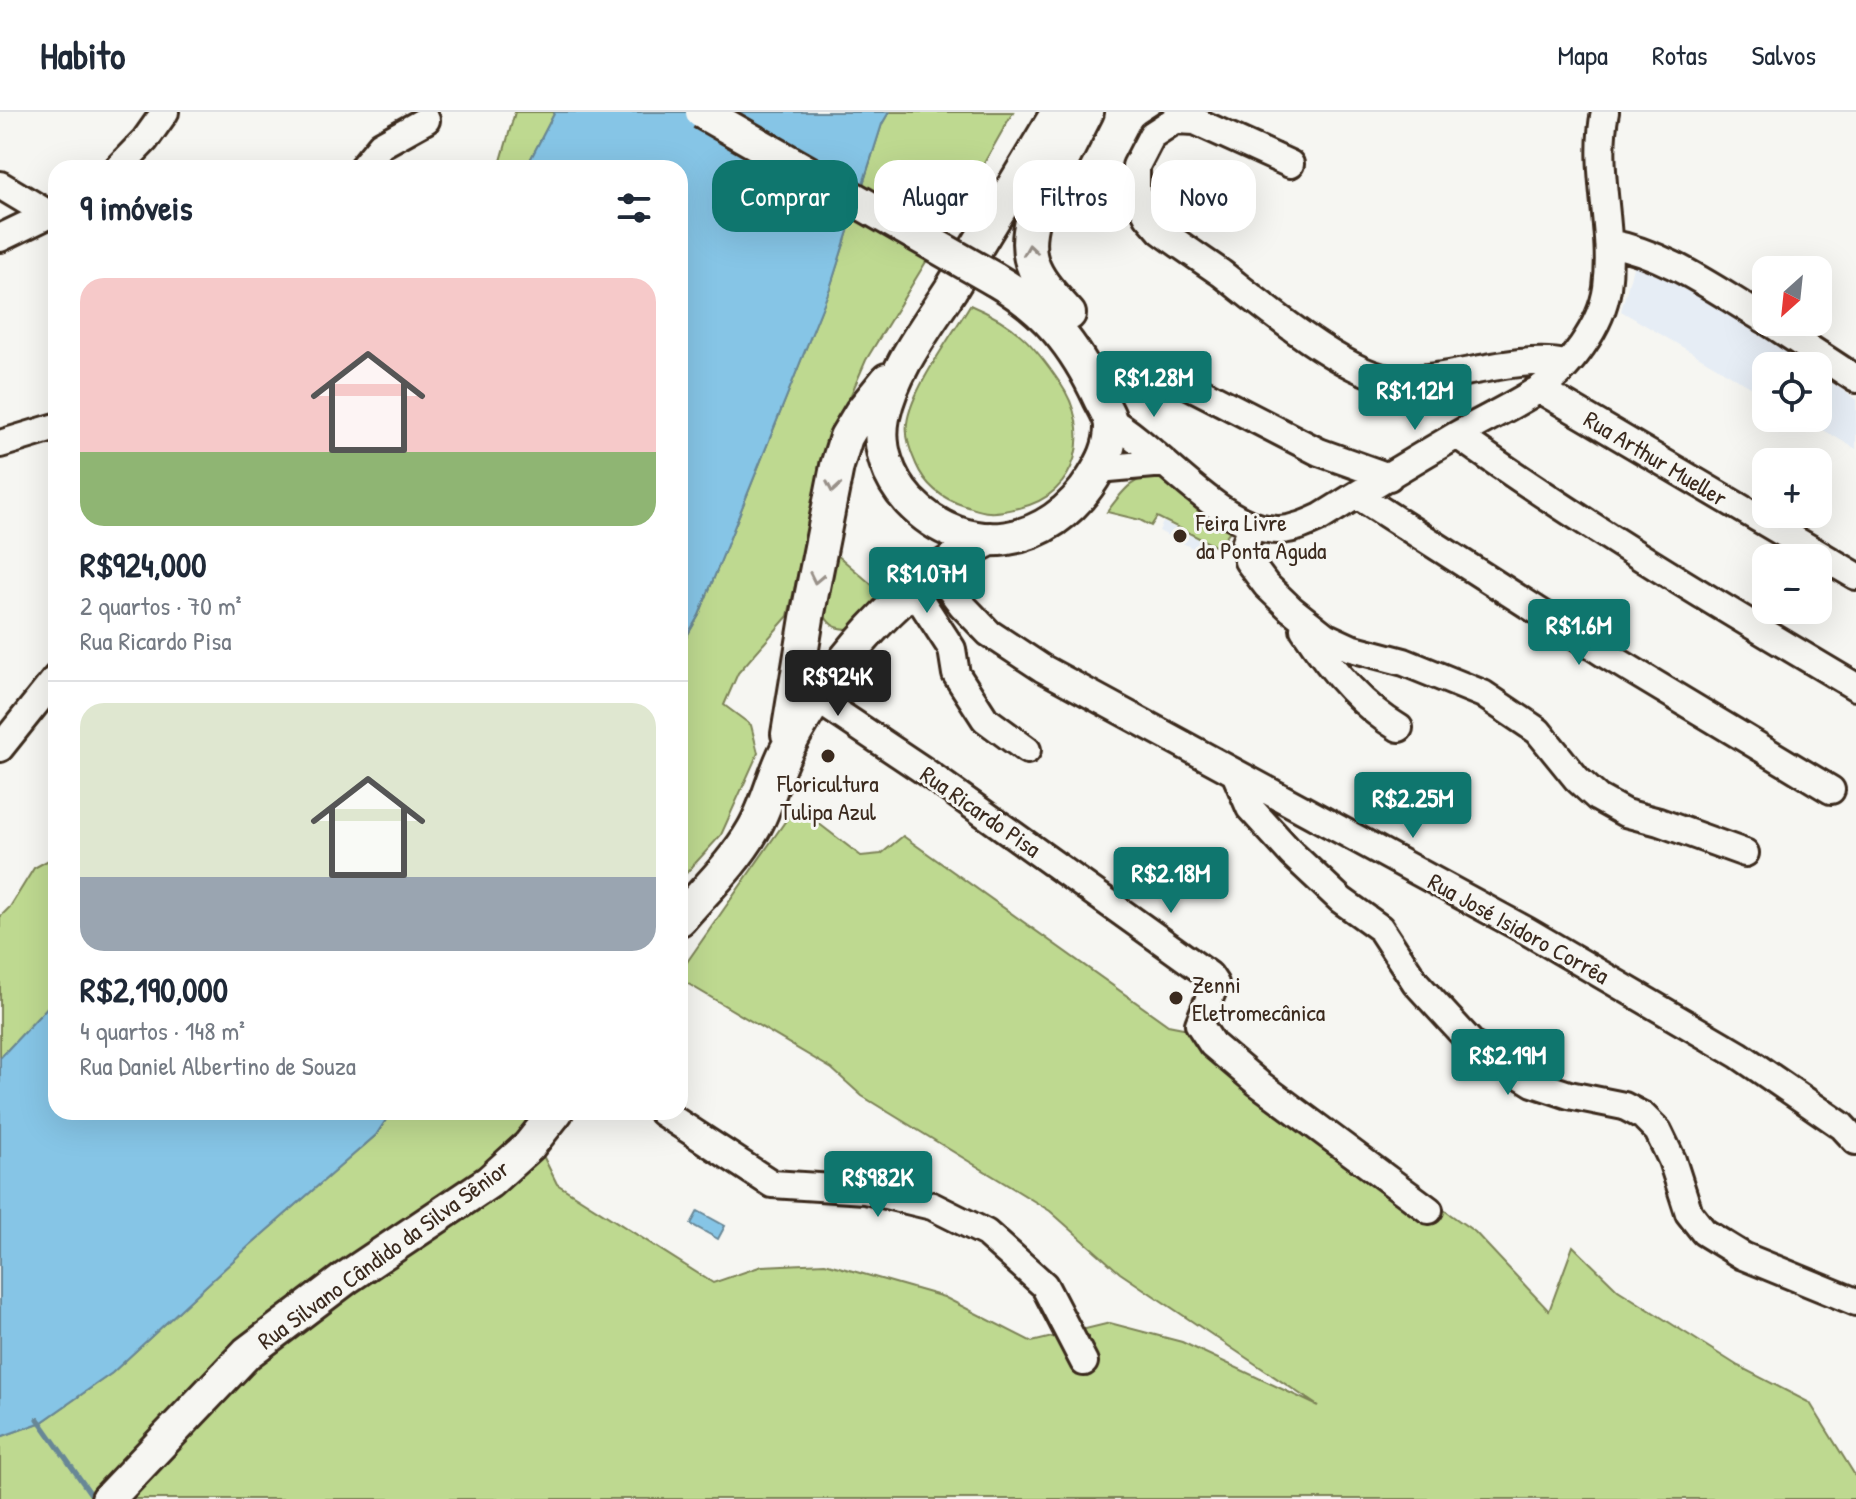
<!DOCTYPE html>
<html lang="pt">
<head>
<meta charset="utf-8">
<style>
  body { margin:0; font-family:"Patrick Hand",sans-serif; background:#f2f2f3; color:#1f2937; height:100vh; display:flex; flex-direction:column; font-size:30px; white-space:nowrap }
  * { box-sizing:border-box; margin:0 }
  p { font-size:26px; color:#747a83 }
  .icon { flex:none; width:44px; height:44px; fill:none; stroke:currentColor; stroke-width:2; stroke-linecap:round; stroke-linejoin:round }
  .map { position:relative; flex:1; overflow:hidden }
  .side { position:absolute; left:48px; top:48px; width:640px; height:960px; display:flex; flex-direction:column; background:#fff; border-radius:24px; box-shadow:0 8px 32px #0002 }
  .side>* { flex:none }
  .banner { position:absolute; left:712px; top:48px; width:760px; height:72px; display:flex; gap:16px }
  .needle { width:52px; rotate:207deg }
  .tools { position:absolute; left:1752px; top:144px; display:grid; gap:16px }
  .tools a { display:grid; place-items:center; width:80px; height:80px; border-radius:16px; background:#fff; box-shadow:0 8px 32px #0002; font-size:40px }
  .price { position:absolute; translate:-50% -68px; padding:0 18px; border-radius:8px; background:#0f766e; color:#fff; font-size:26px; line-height:52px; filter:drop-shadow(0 2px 4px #0008) }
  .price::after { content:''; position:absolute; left:50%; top:48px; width:24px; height:18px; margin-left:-12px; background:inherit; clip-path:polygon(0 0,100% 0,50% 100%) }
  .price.current { background:#222; color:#fff }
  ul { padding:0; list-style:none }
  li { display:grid; align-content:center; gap:16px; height:424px; padding:0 32px }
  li+li { border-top:2px solid #e0e1e3 }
  li span { display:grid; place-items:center; height:248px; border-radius:24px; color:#555 }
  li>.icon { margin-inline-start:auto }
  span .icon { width:144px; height:144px; fill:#fffc; stroke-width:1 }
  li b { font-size:34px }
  h2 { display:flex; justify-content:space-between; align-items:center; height:96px; padding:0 32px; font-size:34px }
  .pill { padding:0 28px; border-radius:24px; background:#fff; box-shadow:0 8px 32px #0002; font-size:28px; line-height:72px }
  .pill.current { background:#0f766e; color:#fff }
  header { display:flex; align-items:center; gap:48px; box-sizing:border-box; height:112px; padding:0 40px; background:#fff; border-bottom:2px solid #e0e1e3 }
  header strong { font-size:38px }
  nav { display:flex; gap:44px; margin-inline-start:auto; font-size:28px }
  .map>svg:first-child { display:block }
</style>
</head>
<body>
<header>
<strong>Habito</strong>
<nav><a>Mapa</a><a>Rotas</a><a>Salvos</a></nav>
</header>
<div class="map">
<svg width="1856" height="1387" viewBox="0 0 1856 1387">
  <rect width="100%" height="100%" fill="#f6f6f2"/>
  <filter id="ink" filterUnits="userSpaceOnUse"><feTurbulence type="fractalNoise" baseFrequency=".0125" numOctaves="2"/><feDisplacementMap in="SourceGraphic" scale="16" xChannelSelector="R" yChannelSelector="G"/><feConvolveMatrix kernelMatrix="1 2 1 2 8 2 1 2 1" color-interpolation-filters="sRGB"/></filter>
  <g filter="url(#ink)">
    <path fill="#e6edf5" d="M1636,145L1809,254H1766V284L1621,199Z
      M1818,260L1856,288V337L1803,306H1818Z
      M1163,410L1201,428L1196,438L1159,419Z"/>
    <path fill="#bed990" stroke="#7c8257" stroke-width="2" d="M515,0H555L526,56H499Z
      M889,0H1013L957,99L866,248L825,342L788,504L738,561L724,593L751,613L758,641L721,723L680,768V536L699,503L830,176L882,12Z
      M970,193C1015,212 1033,231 1060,271C1093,318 1079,383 1019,396C1010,398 998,401 989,400C981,400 972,396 965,394C942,387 925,373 916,352C910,339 905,325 907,311C911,278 952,223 970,193Z
      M1162,362L1187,375L1182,385L1231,418L1217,435L1157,405L1151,414L1140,408L1107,400C1125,376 1131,366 1162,362Z
      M836,442L885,484L851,517C837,517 831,515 824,503Z
      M796,694L861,744L881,742L903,724L1168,913L1188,917L1475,1120L1549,1199L1573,1134L1618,1178L1738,1254L1810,1291L1856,1365V1387H0V1325L42,1310L112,1261L250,1133L376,1023L391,1000H512L524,1005L557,1072L713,1171L762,1154L825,1151L944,1185L1032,1230L1110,1211L1182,1230L1318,1294L1120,1161L1050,1099L862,984L832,957L680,867V860Z
      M56,744V886L0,946V805L10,795L34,756Z"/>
    <path fill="#86c5e6" stroke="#688796" stroke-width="2" d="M555,0H889L882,12L830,176L699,503L680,536V56H526Z
      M56,886V1000H391L376,1023L250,1133L112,1261L42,1310L0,1325V946Z
      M698,1099L725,1114L718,1127L691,1112Z"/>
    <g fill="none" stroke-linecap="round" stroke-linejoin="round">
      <path stroke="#688796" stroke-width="5" d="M38,1307L90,1381"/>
      <defs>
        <path id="minor" d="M1290,52L1195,9L1175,8L1152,23L1136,54V81L1148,104L1161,119C1181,134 1201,147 1221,161C1260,191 1349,267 1397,268C1451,269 1516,242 1566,252
          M118,56L145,28L165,0
          M362,56L381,33L426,8
          M0,73L50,103
          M0,126L56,99
          M1609,131C1668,142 1715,178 1766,208
          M1769,210L1856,267
          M1173,265L1319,340L1389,365
          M1539,277L1856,464
          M1111,309C1160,337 1222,420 1280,418C1295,417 1308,411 1321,405C1366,377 1411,350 1457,323C1483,308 1511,295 1536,279C1569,259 1602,213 1607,176C1615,118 1593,57 1605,0
          M1457,323C1585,414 1721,495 1856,575
          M0,332L56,315
          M1098,357L1165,351
          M1357,383L1605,542L1831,678
          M1252,413L1245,433L1248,449L1266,473L1291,497L1325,524L1351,536L1404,550L1483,582L1538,619L1577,667L1598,686L1625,701L1659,710L1745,741
          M937,460L962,493L989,521L1042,556L1527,819L1739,943L1842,1014L1856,1029
          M913,477L952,537L956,562L985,607L1027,638
          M1304,517C1329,555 1360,593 1399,616
          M817,587L923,658L1209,863L1215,872L1199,912L1212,932L1258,971L1429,1098
          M0,636L56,566
          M1235,661L1250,696L1292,742L1341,788L1380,816L1416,871L1475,935L1533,971L1569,983L1624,994L1643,1004L1658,1019L1672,1048L1689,1101L1704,1120L1743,1144L1856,1190
          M662,1000L772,1072L865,1078L932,1094L986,1121L1044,1173L1084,1250"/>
        <path id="major" d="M994,167C1046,197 1075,233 1100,287C1105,297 1111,305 1111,315C1111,335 1103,350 1093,366C1050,435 967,450 909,389C888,366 877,335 883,305C893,258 926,216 951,177C987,118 1023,59 1058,0
          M1069,202C1040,170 1020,151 1033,106L1087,0
          M788,622L807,506L837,354L846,325L861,300L887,268
          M680,807C705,778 734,751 753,718C768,693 773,664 786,639C831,553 901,470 990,427
          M108,1387L247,1241L346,1166L489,1070L529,1034L556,1000"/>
      </defs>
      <use href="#minor" stroke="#3b2a1e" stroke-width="32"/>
      <use href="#major" stroke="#3b2a1e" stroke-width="38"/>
      <use href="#minor" stroke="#f6f6f2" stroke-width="26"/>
      <use href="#major" stroke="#f6f6f2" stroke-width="32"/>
      <defs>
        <path id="major-bridge" d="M702,0L994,167"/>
      </defs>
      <use href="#major-bridge" stroke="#3b2a1e" stroke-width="38" stroke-linecap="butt"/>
      <use href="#major-bridge" stroke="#f6f6f2" stroke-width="32"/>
    </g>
    <defs><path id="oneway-chevron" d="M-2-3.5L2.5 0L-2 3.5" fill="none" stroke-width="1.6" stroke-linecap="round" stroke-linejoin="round" transform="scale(2)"/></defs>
    <g stroke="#989088">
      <use href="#oneway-chevron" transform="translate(1030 138) rotate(-98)"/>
      <use href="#oneway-chevron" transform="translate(833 375) rotate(100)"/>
      <use href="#oneway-chevron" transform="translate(816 466) rotate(102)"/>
    </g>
  </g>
  <g fill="#3b2a1e" stroke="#f6f6f2" stroke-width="3">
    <circle cx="1180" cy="424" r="8"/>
    <circle cx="828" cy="644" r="8"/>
    <circle cx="1176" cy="886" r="8"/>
  </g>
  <g text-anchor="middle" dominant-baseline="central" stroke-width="6" stroke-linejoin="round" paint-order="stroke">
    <g font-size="24" fill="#3b2a1e" stroke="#f6f6f2">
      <text transform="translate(1656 346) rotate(31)">Rua Arthur Mueller</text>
      <text transform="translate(981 699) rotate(35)">Rua Ricardo Pisa</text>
      <text transform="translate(1519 816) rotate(29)">Rua José Isidoro Corrêa</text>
      <text transform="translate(383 1142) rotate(-36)">Rua Silvano Cândido da Silva Sênior</text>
    </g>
    <g font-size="24" fill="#3b2a1e" stroke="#f6f6f2" text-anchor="start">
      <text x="1196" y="410">Feira Livre<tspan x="1196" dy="28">da Ponta Aguda</tspan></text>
      <text x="828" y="671" text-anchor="middle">Floricultura<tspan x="828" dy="28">Tulipa Azul</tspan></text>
      <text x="1192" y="872">Zenni<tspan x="1192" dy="28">Eletromecânica</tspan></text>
    </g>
  </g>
</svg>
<div class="tools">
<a><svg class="needle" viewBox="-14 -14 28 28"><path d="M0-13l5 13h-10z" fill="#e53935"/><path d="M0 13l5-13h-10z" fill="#747a83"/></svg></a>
<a><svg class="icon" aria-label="locate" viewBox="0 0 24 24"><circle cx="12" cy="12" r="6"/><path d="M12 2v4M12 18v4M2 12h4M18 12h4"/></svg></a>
<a>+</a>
<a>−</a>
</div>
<b class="price" style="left:1154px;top:307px">R$1.28M</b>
<b class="price" style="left:1415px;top:320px">R$1.12M</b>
<b class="price" style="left:927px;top:503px">R$1.07M</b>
<b class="price" style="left:1579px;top:555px">R$1.6M</b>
<b class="price current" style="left:838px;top:606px">R$924K</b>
<b class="price" style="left:1413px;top:728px">R$2.25M</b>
<b class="price" style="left:1171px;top:803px">R$2.18M</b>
<b class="price" style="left:1508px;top:985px">R$2.19M</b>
<b class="price" style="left:878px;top:1107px">R$982K</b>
<div class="banner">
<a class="pill current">Comprar</a>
<a class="pill">Alugar</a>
<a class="pill">Filtros</a>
<a class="pill">Novo</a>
</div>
<section class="side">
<h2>9 imóveis<svg class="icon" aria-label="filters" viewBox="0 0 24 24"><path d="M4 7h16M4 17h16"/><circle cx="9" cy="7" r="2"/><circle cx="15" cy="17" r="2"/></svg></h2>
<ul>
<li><span style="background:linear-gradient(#f6c9c9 70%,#8fb573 0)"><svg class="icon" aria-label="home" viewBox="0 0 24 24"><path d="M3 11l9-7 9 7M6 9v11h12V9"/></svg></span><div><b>R$924,000</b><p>2 quartos · 70 m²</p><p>Rua Ricardo Pisa</p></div></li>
<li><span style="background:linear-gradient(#dfe7d0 70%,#9aa5b1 0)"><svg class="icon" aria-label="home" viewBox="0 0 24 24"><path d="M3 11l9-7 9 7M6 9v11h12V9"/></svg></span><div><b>R$2,190,000</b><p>4 quartos · 148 m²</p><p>Rua Daniel Albertino de Souza</p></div></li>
</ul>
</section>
</div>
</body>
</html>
